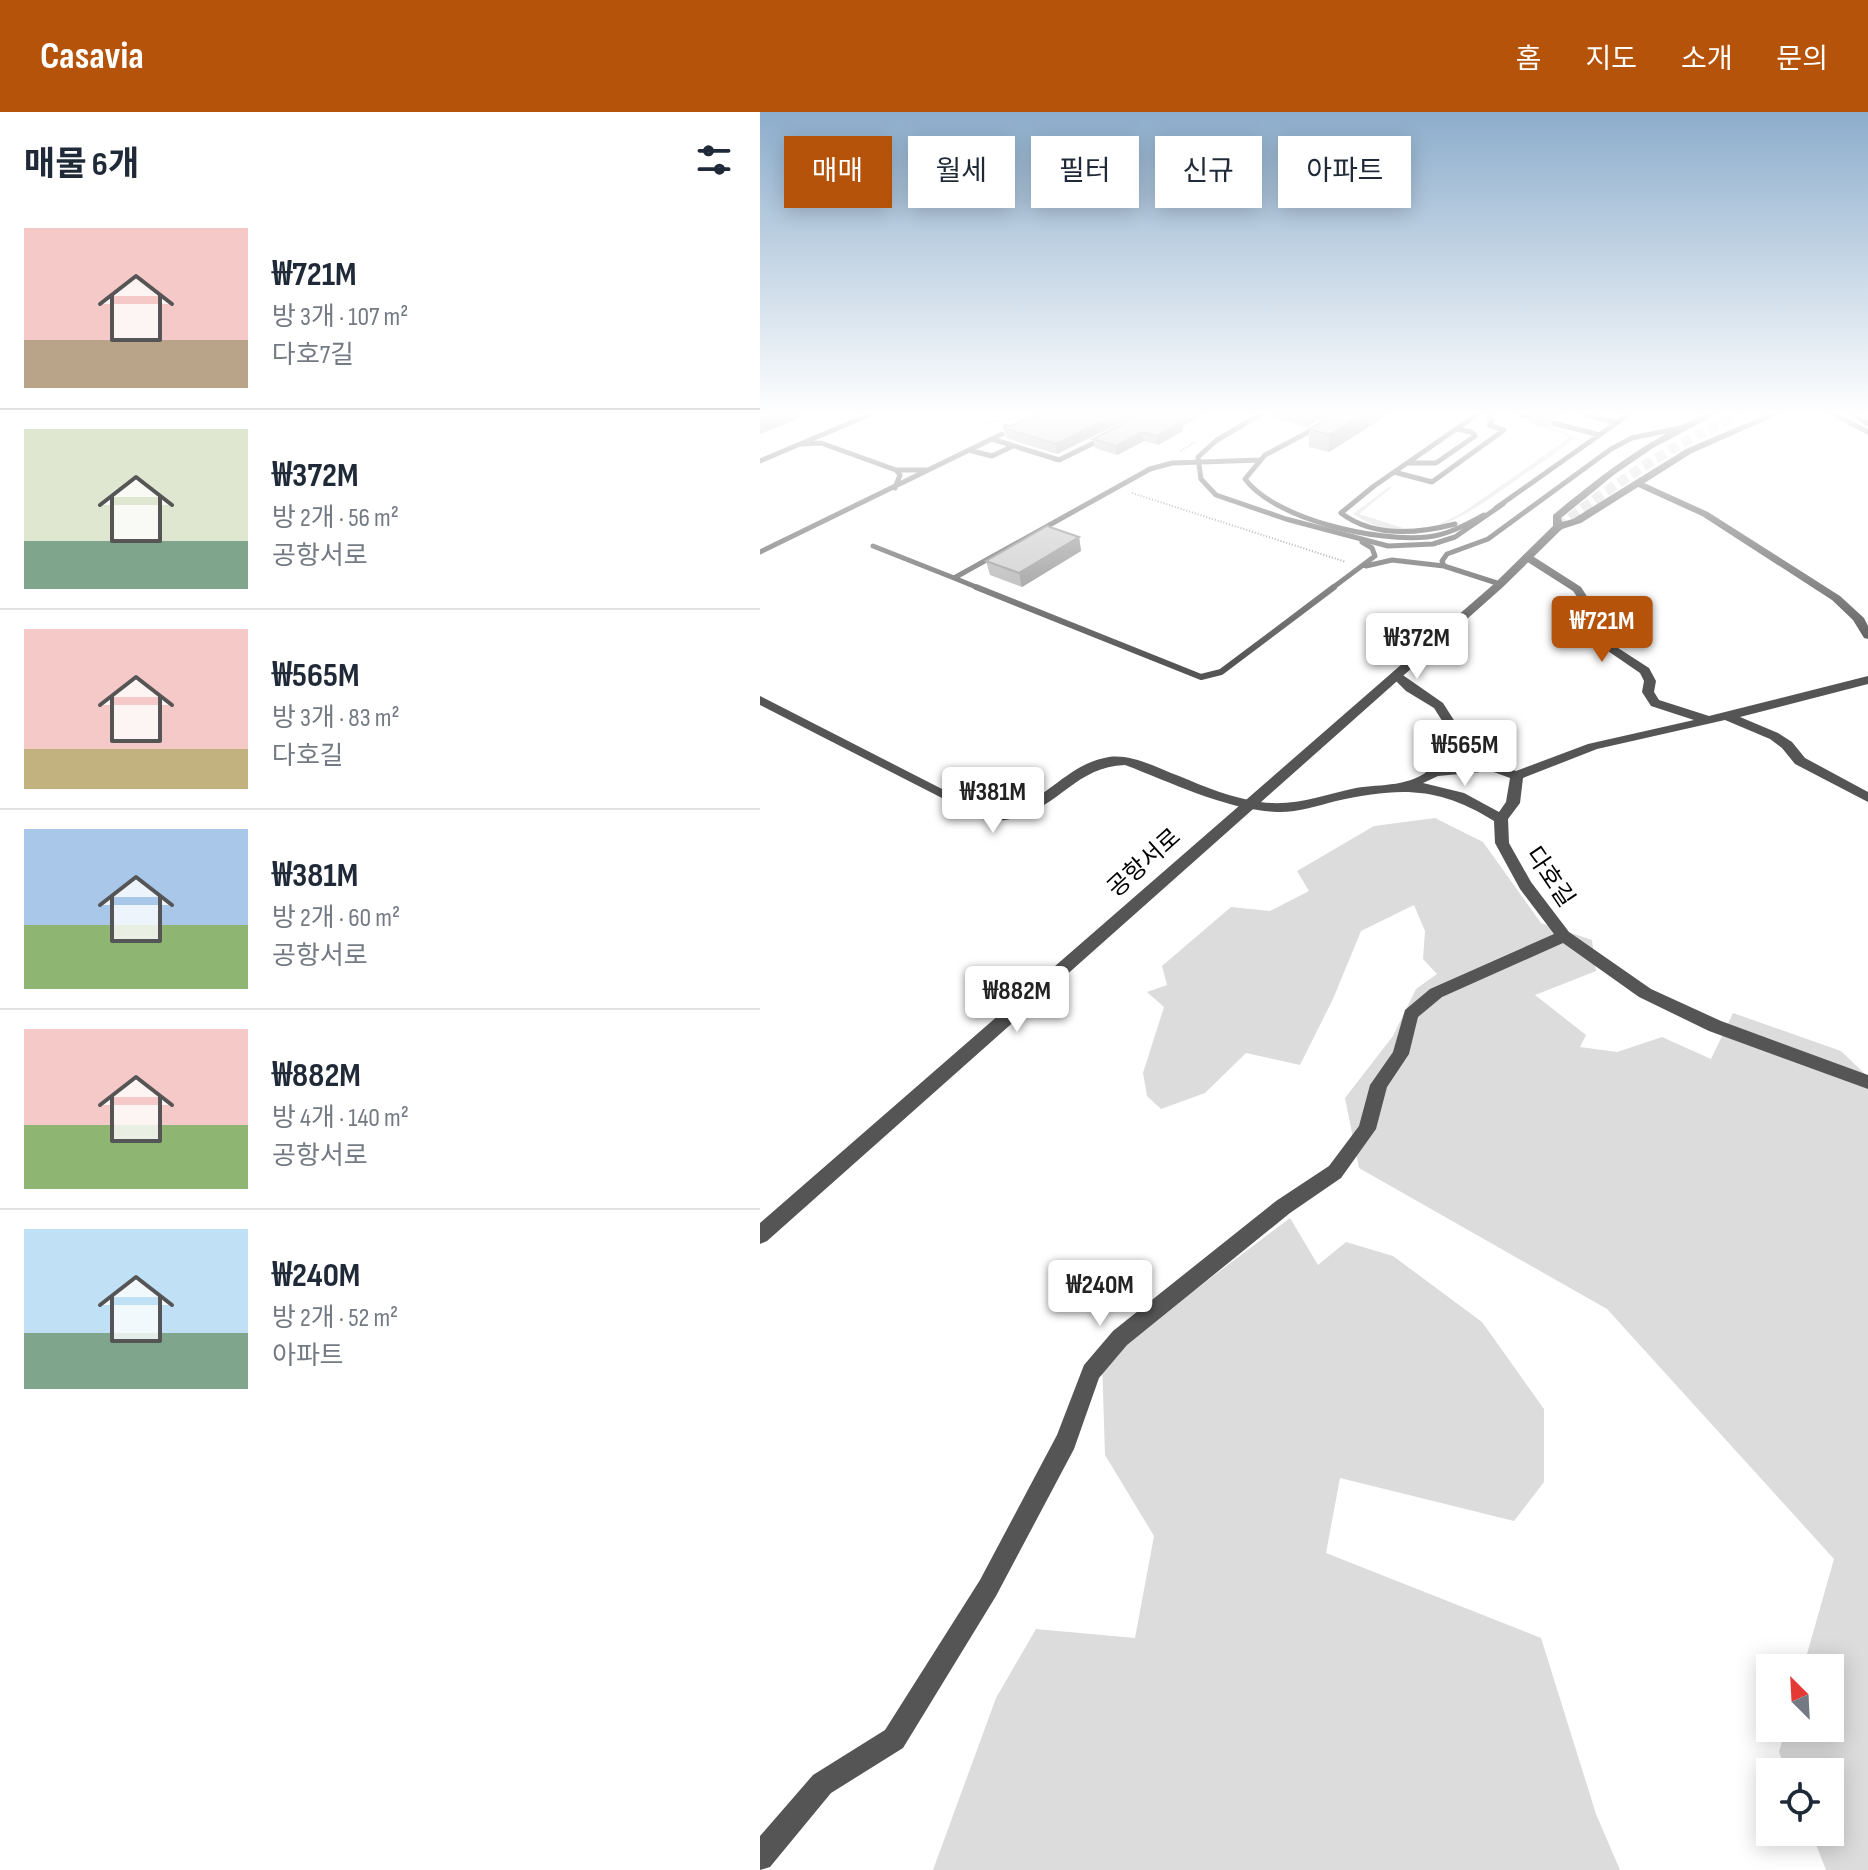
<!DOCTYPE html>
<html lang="ko">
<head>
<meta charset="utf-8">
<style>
  body { margin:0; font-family:"Sofia Sans Condensed","Noto Sans KR",sans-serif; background:#f6f6f7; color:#1f2937; height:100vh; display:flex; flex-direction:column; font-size:30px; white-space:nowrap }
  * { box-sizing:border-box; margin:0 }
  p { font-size:26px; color:#747a83 }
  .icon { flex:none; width:44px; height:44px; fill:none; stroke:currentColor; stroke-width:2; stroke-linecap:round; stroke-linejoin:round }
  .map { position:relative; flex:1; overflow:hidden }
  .panel { display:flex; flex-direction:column; background:#fff; width:760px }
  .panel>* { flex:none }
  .guide { position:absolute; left:24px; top:24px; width:760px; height:72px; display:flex; gap:16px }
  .needle { width:52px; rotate:336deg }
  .tools { position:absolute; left:996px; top:1542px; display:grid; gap:16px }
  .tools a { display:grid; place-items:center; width:88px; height:88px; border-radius:0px; background:#fff; box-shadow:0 4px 20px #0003; font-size:40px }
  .price { position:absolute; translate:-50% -68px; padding:0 18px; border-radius:8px; background:#fff; color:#222; font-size:26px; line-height:52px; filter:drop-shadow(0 2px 4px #0008) }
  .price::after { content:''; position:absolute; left:50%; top:48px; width:24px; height:18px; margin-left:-12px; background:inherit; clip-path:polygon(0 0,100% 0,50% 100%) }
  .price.current { background:#b45309; color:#fff }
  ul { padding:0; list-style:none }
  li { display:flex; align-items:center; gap:24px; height:200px; padding:0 24px }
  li+li { border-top:2px solid #e0e1e3 }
  li span { display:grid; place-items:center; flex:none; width:224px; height:160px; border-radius:0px; color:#555 }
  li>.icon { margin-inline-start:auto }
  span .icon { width:96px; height:96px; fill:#fffc; stroke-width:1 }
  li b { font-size:34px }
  h2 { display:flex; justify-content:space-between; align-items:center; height:96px; padding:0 24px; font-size:34px }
  .chip { padding:0 28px; border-radius:0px; background:#fff; box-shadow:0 4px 20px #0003; font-size:28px; line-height:72px }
  .chip.current { background:#b45309; color:#fff }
  header { display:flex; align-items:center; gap:48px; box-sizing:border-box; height:112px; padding:0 40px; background:#b45309; color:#fff }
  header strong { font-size:38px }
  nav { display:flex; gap:44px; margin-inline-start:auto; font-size:28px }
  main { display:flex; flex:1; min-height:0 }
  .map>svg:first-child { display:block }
</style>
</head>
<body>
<header>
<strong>Casavia</strong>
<nav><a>홈</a><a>지도</a><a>소개</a><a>문의</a></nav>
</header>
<main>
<section class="panel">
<h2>매물 6개<svg class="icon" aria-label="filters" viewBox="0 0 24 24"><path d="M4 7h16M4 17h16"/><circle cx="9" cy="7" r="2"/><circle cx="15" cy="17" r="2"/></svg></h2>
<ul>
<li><span style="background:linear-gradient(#f6c9c9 70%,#b9a48a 0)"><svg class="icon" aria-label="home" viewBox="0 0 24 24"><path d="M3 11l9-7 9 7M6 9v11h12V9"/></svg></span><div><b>₩721M</b><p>방 3개 · 107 m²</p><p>다호7길</p></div></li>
<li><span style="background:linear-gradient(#dfe7d0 70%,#7fa58c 0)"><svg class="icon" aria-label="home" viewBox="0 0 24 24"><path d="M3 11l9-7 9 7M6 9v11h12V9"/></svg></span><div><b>₩372M</b><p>방 2개 · 56 m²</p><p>공항서로</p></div></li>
<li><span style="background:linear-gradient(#f6c9c9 75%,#c2b280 0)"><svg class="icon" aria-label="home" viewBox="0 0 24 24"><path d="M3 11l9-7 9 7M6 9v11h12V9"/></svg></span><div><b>₩565M</b><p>방 3개 · 83 m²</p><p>다호길</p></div></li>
<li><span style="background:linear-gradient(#a9c7e8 60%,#8fb573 0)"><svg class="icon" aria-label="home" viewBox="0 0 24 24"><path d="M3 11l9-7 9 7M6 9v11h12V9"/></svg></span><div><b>₩381M</b><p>방 2개 · 60 m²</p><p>공항서로</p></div></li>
<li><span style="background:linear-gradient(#f6c9c9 60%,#8fb573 0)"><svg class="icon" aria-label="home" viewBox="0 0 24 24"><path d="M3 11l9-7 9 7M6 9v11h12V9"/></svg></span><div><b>₩882M</b><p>방 4개 · 140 m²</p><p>공항서로</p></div></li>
<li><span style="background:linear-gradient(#bfe0f5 65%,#7fa58c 0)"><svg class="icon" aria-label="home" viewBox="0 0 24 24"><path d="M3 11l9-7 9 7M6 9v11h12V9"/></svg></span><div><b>₩240M</b><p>방 2개 · 52 m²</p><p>아파트</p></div></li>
</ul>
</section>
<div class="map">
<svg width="1108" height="1758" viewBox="0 0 1108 1758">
  <rect width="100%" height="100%" fill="#fff"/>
  <path fill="#dcdcdc" d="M732,302L790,314L815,325C798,342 774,355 755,369C703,405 656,442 593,402L629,375H632L599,402L649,418L678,413L702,401L809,326L805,322Z
    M675,706L723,730L781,811L832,828L836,859L775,883L826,923L820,935L857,940L902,925L951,947L973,901L1081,939L1108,965V1758H1066L1051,1720H1070V1660H1027L1019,1640L1026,1616H1070V1556H1043L1074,1447L847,1197L599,1056L585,986L633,924L656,877L677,862L663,847L665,819L654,793L601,819L573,887L540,953L486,941L445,981L401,997L387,984L383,961L404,895L387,880L407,873L402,854L471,795L510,799L549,779L537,759L614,714Z
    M530,1106L558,1153L586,1130L633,1144L722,1210L784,1297V1370L754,1409L580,1366L566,1441L781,1526L836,1702L860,1758H173L236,1586L276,1517L375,1526L394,1424L345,1343L342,1248Z"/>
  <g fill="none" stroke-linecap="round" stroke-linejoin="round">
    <path fill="#808080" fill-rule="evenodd" d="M6,302H42L38,307L0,322V305Z"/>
    <path stroke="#d9d9d9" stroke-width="10" stroke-dasharray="10 5" stroke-linecap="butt" d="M798,415C857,370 913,332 981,302"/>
    <path stroke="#777" stroke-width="2" stroke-dasharray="1 2" stroke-linecap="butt" d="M224,311L256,306
      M421,339L435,330
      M372,381L586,450"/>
    <path stroke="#555" stroke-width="5" d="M728,302L732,309L729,313L744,318
      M761,302L776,306
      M824,302L857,311
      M1092,302L1108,312
      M266,311L283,302
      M793,311L840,323
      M556,316L505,343L485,367C516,408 617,430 667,425C687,423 706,413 724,403
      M232,327L299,348L342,327
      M40,332L61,331L136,358L140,363L135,376
      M212,339L232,344L253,334
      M0,349L111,302
      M647,351H676L715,324L712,320L697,317
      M136,358H167
      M634,360L672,370L744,318
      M736,396L869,302
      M695,412C657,422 614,426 581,401L614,374L718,302
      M113,434L194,466
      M0,440L242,322
      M606,454L632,448L684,454
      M740,472L684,454L682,449L687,442L728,427L851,337L872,326L924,315
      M221,477L194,466L390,357L412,351L500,348
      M571,477L615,444L612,436L602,430"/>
    <path stroke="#555" stroke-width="6" d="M216,475L441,565L461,560L574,475"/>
    <path fill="#555" fill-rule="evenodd" d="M1068,302H1079L1108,317V323Z
      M876,370H882L948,400L1080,484L1104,506L1108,514V527L1104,526L1093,508L1072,488L942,404L876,374Z
      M763,443H771L821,475L828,486L823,503L824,514L889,556L896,569L894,580L899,588L949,604L1108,564V572L980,605L1018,621L1032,630L1045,646L1108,680V690L1035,652L1022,636L1010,627L965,608L837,637L763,666L760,691L748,707L749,731L771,770L809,820L891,877L961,909L1108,963V977L949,919L879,885L803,831L682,885L658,905L649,942L627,975L616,1017L581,1066L530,1101L367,1233L339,1266L314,1337L236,1484L143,1636L71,1681L10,1755L0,1758V1724L53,1663L125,1618L220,1468L297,1323L324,1253L353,1219L516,1089L569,1054L599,1014L610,973L633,940L645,898L670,877L794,822L760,777L735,731L734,709C679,674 639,675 576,689C557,694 536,701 516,700C464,697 413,671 365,653C307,655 294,711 227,709L0,593V584L229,701C279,702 302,652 349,645C373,642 397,656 419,664C445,675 472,686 500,690C533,695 564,683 596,676C621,672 652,675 671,656C680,648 686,635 693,626L674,596L646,579L633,566V560L637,559L683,591L704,624L737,652L756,659L828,632L934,608L891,594L882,580L884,569L880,561L813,515L811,503L818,486L813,479L763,447ZM700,634L721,652L685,655ZM731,659L750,666L746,690L739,700L704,681L663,671L678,664Z"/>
    <path fill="#555" fill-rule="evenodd" d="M945,302H957L893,336L855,362L801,406L802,410L813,407L926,337L1008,302H1020L932,341L821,411L802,417L743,475L7,1129L0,1132V1111L735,471L793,414V403C840,364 888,327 945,302Z"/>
    <path stroke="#555" stroke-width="5" d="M501,302L457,328L438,345L441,367L456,383L526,407L628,434L673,432L695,425L743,392"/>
  </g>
  <path fill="#a9a9a9" d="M284,302H378L297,342L246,326L244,316L274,307Z
    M382,302H444L423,314V319L398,333L384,329L357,343L335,336L333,327Z
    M514,302H629L569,340L549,335V317L561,310V307L546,315L514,306Z
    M771,302H805L799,307H790L788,315L770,310Z
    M319,425L321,439L262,475L230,463L226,449Z"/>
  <path fill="#898989" d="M357,302H378L297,342L296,332Z
    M426,302H444L423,314V319L398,333L397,324L416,308Z
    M546,302H568H561V307L546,315Z
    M603,302H629L569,340V323Z
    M382,320L384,329L357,343L356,334Z
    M319,425L321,439L262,475L259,461Z"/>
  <path fill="#c4c4c4" stroke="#898989" stroke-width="2" d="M284,302H357L296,332L244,316L245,313L251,314L269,305L274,307Z
    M382,302H426L416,308L423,309L397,324L382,320L356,334L333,327Z
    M561,302H603L569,323L549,317L570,305Z
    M287,414L319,425L259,461L226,449Z"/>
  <linearGradient id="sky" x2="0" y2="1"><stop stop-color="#8cadcc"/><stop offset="0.55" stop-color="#fff"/><stop offset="1" stop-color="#fff" stop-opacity="0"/></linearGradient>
  <rect width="1108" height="548" fill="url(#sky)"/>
  <g text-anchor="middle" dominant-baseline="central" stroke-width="7" stroke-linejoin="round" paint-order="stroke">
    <g font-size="24" fill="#000" stroke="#fff">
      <text transform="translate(384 751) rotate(-42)">공항서로</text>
      <text transform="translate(790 765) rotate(56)">다호길</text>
    </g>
  </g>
</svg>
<div class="tools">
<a><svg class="needle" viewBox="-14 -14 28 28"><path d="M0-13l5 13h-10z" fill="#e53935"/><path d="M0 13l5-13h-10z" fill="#747a83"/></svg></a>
<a><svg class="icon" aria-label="locate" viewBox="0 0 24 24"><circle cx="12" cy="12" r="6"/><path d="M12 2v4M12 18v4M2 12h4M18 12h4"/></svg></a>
</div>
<b class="price current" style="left:842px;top:552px">₩721M</b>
<b class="price" style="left:657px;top:569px">₩372M</b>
<b class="price" style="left:705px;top:676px">₩565M</b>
<b class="price" style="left:233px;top:723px">₩381M</b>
<b class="price" style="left:257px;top:922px">₩882M</b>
<b class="price" style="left:340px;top:1216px">₩240M</b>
<div class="guide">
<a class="chip current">매매</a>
<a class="chip">월세</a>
<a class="chip">필터</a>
<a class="chip">신규</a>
<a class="chip">아파트</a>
</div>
</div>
</main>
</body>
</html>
